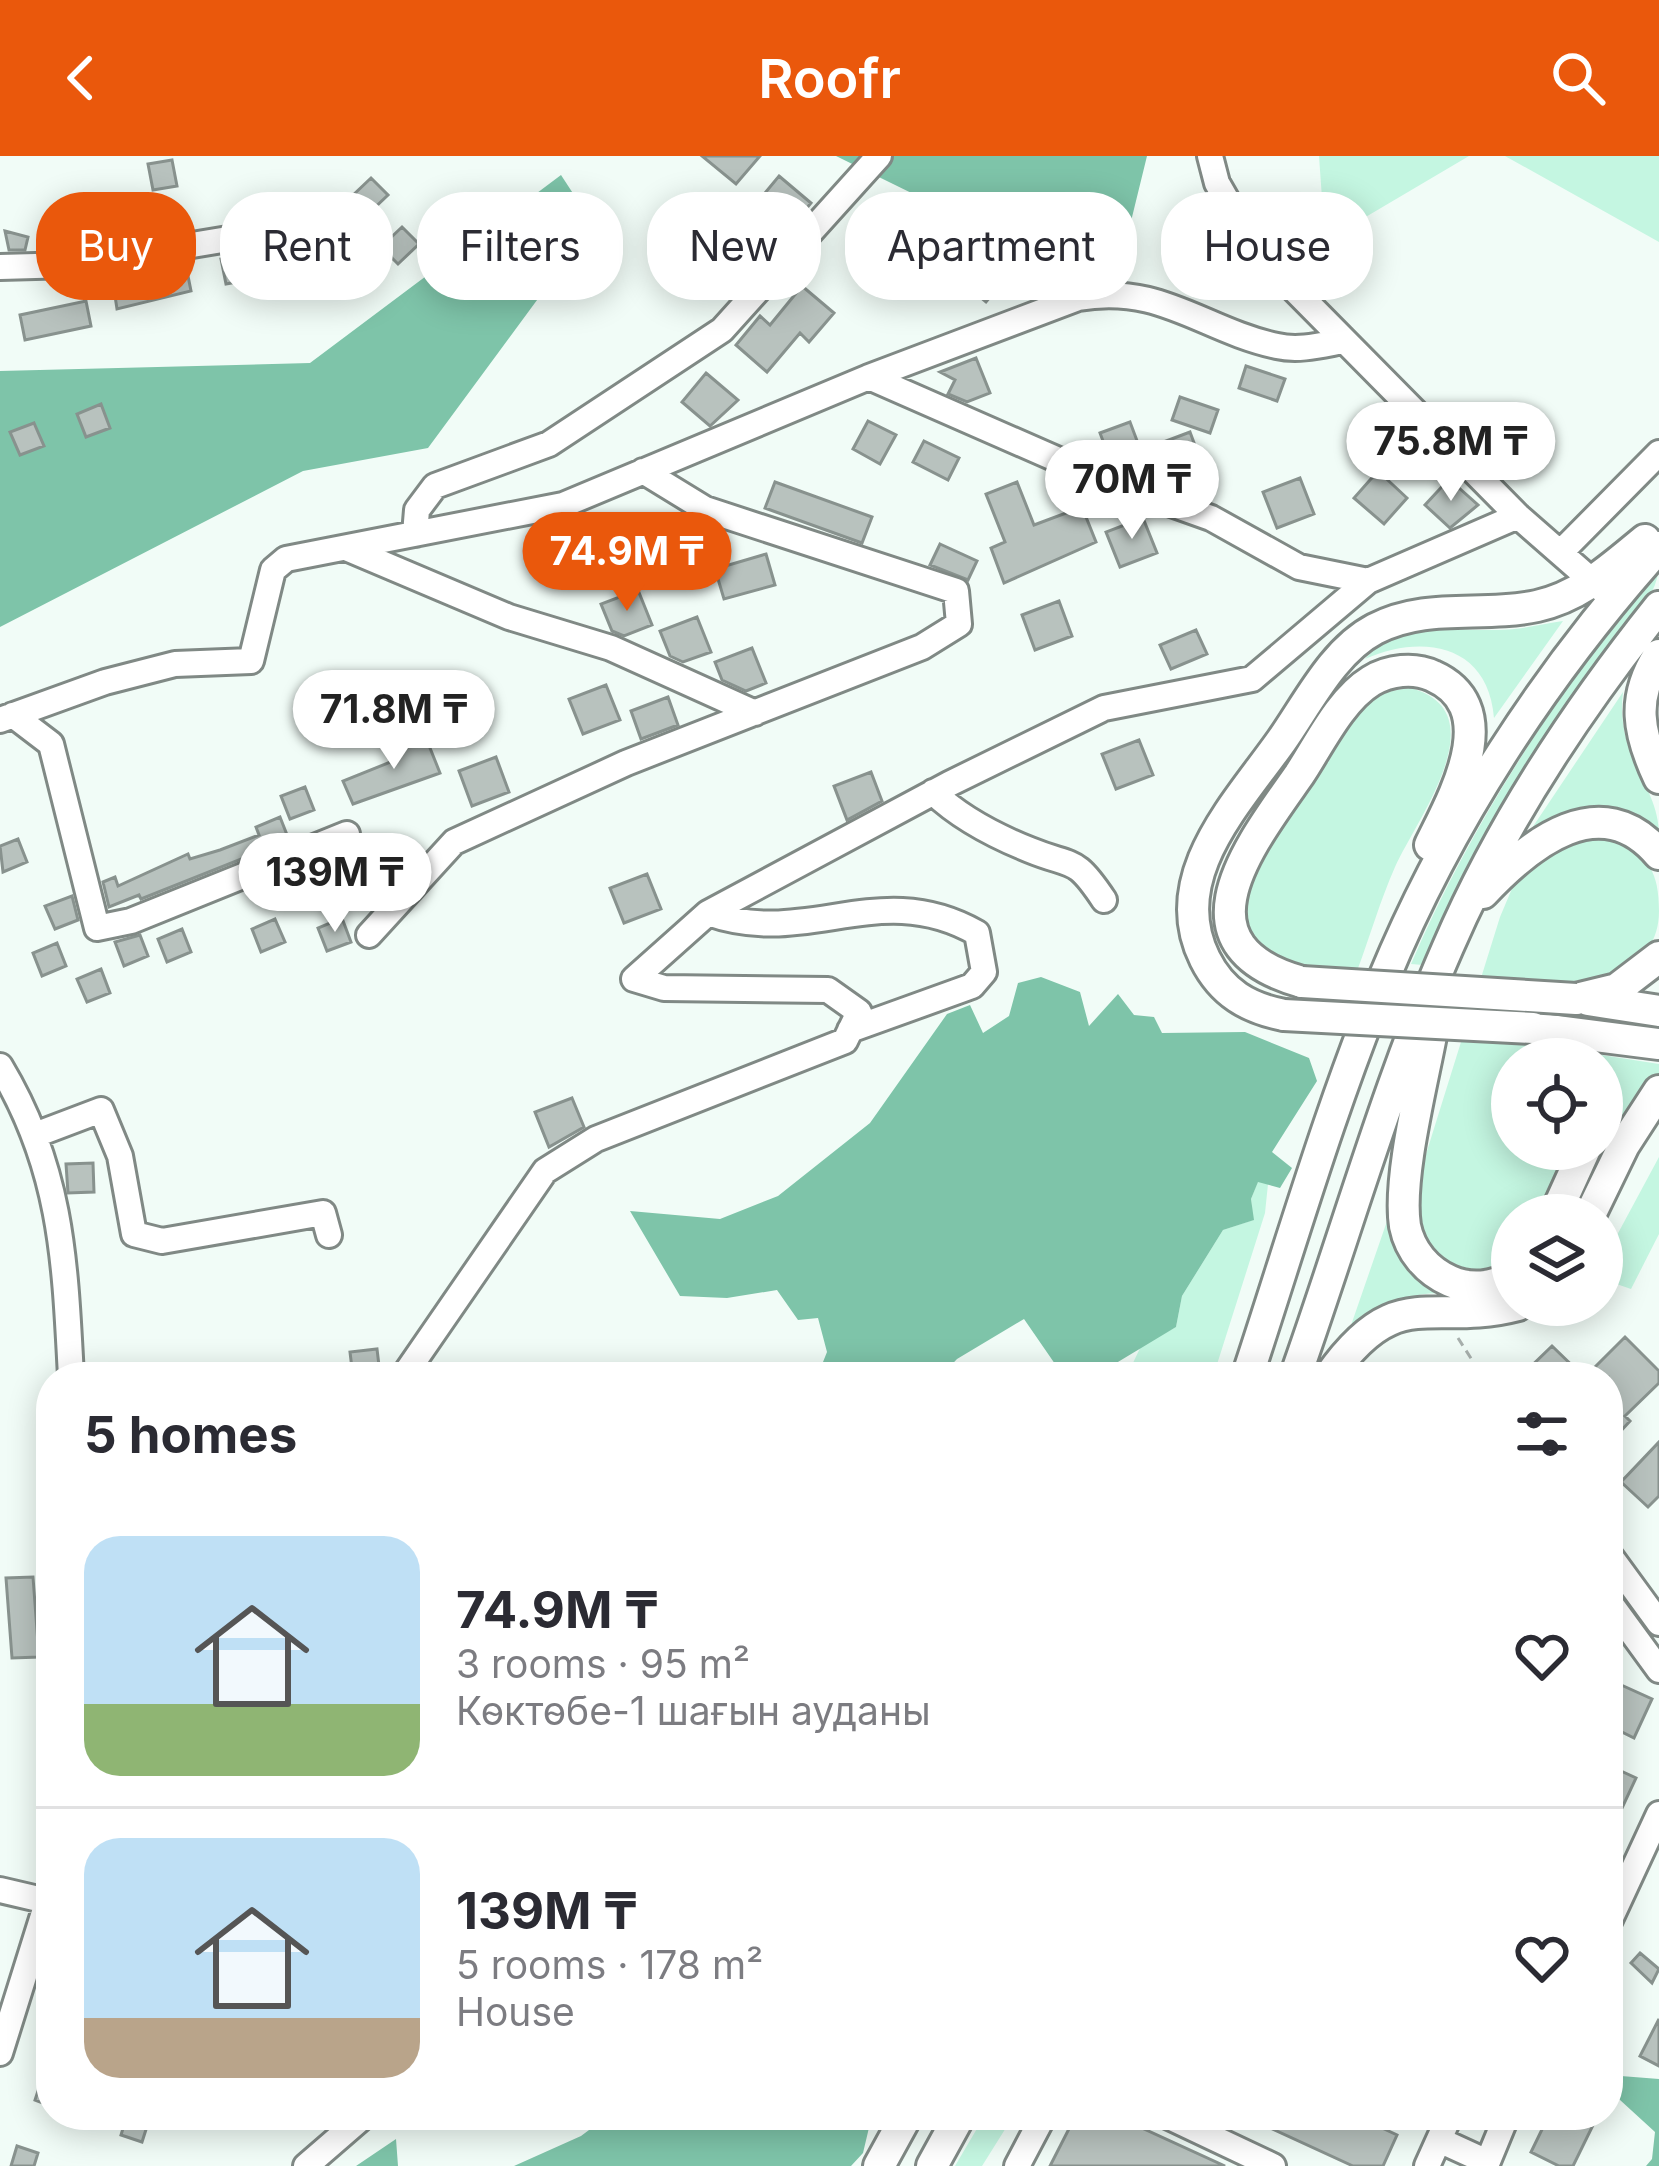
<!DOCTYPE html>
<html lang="en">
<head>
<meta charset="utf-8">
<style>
  body { margin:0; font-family:Inter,sans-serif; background:#f7f7f7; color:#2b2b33; height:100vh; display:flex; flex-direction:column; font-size:45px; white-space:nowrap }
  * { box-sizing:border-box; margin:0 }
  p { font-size:39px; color:#7c7c81 }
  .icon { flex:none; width:66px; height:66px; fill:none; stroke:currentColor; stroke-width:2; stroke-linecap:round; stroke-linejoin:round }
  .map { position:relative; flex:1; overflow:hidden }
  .details { position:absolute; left:36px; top:1206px; width:1587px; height:768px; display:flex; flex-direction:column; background:#fff; border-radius:48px; box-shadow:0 6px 30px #0003 }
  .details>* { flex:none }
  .hud { position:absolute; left:36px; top:36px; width:1587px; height:108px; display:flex; gap:24px }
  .controls { position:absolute; left:1491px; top:882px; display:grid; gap:24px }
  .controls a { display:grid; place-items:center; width:132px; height:132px; border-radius:50%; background:#fff; box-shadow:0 6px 30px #0003; font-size:60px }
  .price { position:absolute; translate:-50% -102px; padding:0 27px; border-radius:42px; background:#fff; color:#222; font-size:39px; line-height:78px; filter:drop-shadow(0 3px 6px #0008) }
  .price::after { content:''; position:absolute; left:50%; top:72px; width:36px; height:27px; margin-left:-18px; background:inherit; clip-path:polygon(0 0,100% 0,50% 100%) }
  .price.selected { background:#ea580c; color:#fff }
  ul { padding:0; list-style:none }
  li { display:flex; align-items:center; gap:36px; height:300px; padding:0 48px }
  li+li { border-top:3px solid #e1e1e2 }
  li span { display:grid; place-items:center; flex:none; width:336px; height:240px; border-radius:36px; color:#555 }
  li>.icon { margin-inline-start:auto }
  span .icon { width:144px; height:144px; fill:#fffc; stroke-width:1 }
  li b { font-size:51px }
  h2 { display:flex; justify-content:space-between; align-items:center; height:144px; padding:0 48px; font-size:51px }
  .tag { padding:0 42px; border-radius:48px; background:#fff; box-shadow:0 6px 30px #0003; font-size:42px; line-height:108px }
  .tag.selected { background:#ea580c; color:#fff }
  header { display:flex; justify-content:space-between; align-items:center; height:156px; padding:0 48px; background:#ea580c; color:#fff; font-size:54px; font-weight:600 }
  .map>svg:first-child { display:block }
</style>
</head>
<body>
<header><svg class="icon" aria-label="back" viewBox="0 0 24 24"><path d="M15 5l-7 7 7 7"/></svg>Roofr<svg class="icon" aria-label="search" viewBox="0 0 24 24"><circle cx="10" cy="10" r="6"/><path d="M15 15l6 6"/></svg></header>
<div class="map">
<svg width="1659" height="2010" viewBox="0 0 1659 2010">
  <rect width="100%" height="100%" fill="#f1fcf7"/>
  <path fill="#c4f6e1" d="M1319,0H1469L1325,85Z
    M1505,0H1659V86Z
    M1659,407C1659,448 1615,480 1592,513C1526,608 1474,706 1423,809L1411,808C1475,659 1561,534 1659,407Z
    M1563,465L1494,562C1488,487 1421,478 1365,503C1397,465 1453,475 1498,474C1520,474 1542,468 1563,465Z
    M1410,532C1500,555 1416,664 1395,711C1380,745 1370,780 1357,815C1330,813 1298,815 1274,801C1201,759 1283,664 1311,623C1328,598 1343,566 1366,547C1379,536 1395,534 1410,532Z
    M1623,536C1615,602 1659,629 1659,679C1601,653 1586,645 1528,678Z
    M1619,678C1648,703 1659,715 1659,755C1659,819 1589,827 1539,826L1528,891L1554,903H1512V993H1570L1540,1059H1512V1104C1479,1130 1432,1115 1417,1075C1412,1062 1416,1041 1417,1027L1500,761L1519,716L1553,687Z
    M1589,897L1659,908V920L1594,1023L1608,947L1602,903Z
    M1659,1001V1078L1631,1133L1602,1123V1107Z
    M1258,1025L1268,1028L1265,1057L1213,1221H1160L1158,1215L1132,1209L1141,1190L1176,1171L1182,1140L1223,1074L1253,1064L1251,1043Z
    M1395,1042L1445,1137C1402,1137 1379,1149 1348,1178Z
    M985,1959H1014L982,2010H955Z"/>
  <path fill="#7ec4a9" d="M836,0H1147L1122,102L995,78Z
    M561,19L593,68L428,292L303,315L0,471V215L310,207Z
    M1041,821L1080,836L1089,870L1118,838L1134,859L1154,861L1162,877L1245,876L1309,902L1317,925L1272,996L1292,1012L1280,1032L1258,1026L1251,1043L1254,1064L1223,1074L1182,1140L1176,1171L1093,1221H1064L1024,1163L957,1203L940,1221H817L827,1196L818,1162L798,1164L777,1134L727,1142L680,1140L630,1055L720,1063L778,1040L870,967L947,858L970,849L983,877L1009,860L1018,827Z
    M1608,1919L1659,1923V2010H1646L1652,2003L1655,1976L1608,1933Z
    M609,1959H872L863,1997L851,2010H514L581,1980Z
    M396,1983L398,2010H356Z"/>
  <path fill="#b8c2be" stroke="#88928e" stroke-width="3" d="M702,0H760L736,28Z
    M172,4L177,30L153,34L148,8Z
    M779,20L811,47L787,76L755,49Z
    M371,22L388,39L367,59L350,42Z
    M902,47L933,73L909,102L877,75Z
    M402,71L419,88L398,108L381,91Z
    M5,75L28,81L25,94H9Z
    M323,84L327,105L290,112L292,124L268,128L266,121L226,128L221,103L245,99L246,106L301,95L299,88Z
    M978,90L1010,117L986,146L954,119Z
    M186,110L191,135L117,153L113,127Z
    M802,130L834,157L809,186L800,177L767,216L736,189L760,160L770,169Z
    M86,145L91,170L25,184L20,159Z
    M976,202L990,237L967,246L948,238L955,224L940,216Z
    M1246,210L1285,223L1277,245L1239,232Z
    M706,217L738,244L710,270L682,246Z
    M1180,241L1218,254L1210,277L1172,264Z
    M101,248L110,272L86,281L77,258Z
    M868,265L896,279L880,308L853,293Z
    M1130,266L1139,290L1109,301L1100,277Z
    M34,267L44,290L20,299L10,276Z
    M1190,276L1203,311L1166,325L1153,290Z
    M924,285L959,302L948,324L913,306Z
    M1378,315L1407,342L1384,368L1354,342Z
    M1300,322L1314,358L1277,372L1263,336Z
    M1449,323L1478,349L1450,372L1425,349Z
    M775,326L872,361L862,387L765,352Z
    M1017,326L1034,369L1082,351L1096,386L1004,427L991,392L1005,386L986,338Z
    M1143,362L1157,397L1120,411L1106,376Z
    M940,388L977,405L968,424L930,409Z
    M766,398L775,429L724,443L715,413Z
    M638,434L652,469L624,480L612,475L601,448Z
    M1059,445L1072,480L1035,494L1022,459Z
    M697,461L711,496L683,506L670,500L660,475Z
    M1196,474L1207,498L1171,513L1160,489Z
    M752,492L766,527L746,535L722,524L715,506Z
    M606,529L620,564L583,578L569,543Z
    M668,541L678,569L641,583L631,555Z
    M426,582L440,617L353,648L343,625L393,605L389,596Z
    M1139,584L1153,619L1116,633L1102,598Z
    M496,601L509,636L472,650L459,615Z
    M871,616L882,645L847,664L834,630Z
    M305,631L314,654L290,663L281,640Z
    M280,661L289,684L141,743L139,739L109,751L103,726L115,721L118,730L188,698L190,703L220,694L259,679L256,671Z
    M18,683L27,706L3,716L0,690Z
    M357,699L366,722L293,752L284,729Z
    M647,718L661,753L624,767L610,732Z
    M72,740L78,764L55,773L45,750Z
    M342,762L351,786L327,795L318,772Z
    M275,763L285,786L261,796L252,773Z
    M182,773L191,796L167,806L158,783Z
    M140,779L148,800L124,810L115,786Z
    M57,787L66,810L42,820L33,797Z
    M101,813L110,837L87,846L77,823Z
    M572,942L584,971L549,991L535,956Z
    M93,1007L94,1036L68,1037L66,1008Z
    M1625,1181L1659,1215V1227L1625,1260L1630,1265L1608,1289V1221H1585Z
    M1552,1190L1584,1221H1520Z
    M377,1193L380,1218L353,1221L350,1196Z
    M1659,1286V1340L1648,1351L1621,1326Z
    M33,1421L39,1501L12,1502L6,1422Z
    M1608,1523L1652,1543L1634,1582L1608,1569Z
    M1608,1609L1636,1622L1608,1682Z
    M1640,1797L1659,1813L1652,1827L1631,1807Z
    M1659,1863V1910L1640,1900Z
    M48,1904H51V1950L35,1944Z
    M127,1959L149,1964L142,1986L121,1979Z
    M1076,1959H1133L1129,1966L1225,2010H1050Z
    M1242,1959H1354L1397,1979L1383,2010H1353Z
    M1549,1959H1598L1573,2010H1559L1531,1996Z
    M17,1990L38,1997L34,2010H11Z"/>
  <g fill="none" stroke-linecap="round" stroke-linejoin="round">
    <defs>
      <path id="minor" d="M1210,0L1217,27L1256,95L1518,360L1606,437
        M0,111L71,109L343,64
        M869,221L1104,324L1211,362L1299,411L1368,425
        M415,378L417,354L435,330L549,288L722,174L879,0
        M346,392L509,461L611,492L755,557
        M1561,396L1659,297
        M13,559L51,588L97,772L131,765L347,678
        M0,564L105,526L175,508L251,505L273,414L286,403L563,349L869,221L1078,142C1160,127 1203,174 1277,190C1299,195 1321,189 1343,185
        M933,636C960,662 995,680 1030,694C1074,712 1074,699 1104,744
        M708,757C808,793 879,721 977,777L984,816L972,830L850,874
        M369,779L454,686L626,607L922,491L959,468L956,435L705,353L643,315
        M0,910C62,1013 65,1105 71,1221
        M35,979L101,954L120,1000L134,1078L162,1085L323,1057L329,1079
        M403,1221L545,1015L596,983L845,885L859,856L828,834L664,832L634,823L708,757L949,628L1104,552L1252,523L1368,425L1518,360
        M1608,1397L1659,1467
        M1608,1444L1659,1514
        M0,1734L47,1745
        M1608,1768L1659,1658
        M0,1897L51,1734
        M1165,1959L1273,2010
        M1439,1984L1487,2006
        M306,2010L365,1959
        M1017,2010L1044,1959
        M1427,2010L1450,1959
        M1486,2010L1507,1959"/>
      <path id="major" d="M1659,499C1631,542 1638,577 1659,622
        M1483,737C1530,687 1601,630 1659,698
        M1302,826C1170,789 1250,689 1299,619C1319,589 1340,544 1371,525C1389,514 1414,511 1433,520C1505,552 1453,642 1430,689
        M1576,843L1617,833L1659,801
        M1588,844L1659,855
        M1435,858C1426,914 1397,1018 1405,1070C1410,1095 1427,1115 1450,1125C1470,1134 1494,1132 1512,1120
        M1284,859C1248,852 1222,837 1205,803C1164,721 1237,648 1282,584C1308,547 1333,495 1375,473C1427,446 1482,462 1537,450C1580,441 1612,411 1645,384
        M1533,872L1659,888
        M1555,1059L1585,993
        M1590,1059L1624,989L1659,935
        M1247,1221C1291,1088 1330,952 1384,822C1449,665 1546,517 1659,391
        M1295,1221C1346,1078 1387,930 1448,791C1501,668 1576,555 1659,451
        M1329,1221C1397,1124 1430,1172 1518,1149
        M879,2010L907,1959
        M932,2010L960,1959"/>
    </defs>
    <use href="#minor" stroke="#808985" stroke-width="30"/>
    <use href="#major" stroke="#808985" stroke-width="36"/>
    <path stroke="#a8b0ad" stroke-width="3" stroke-dasharray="9 6" stroke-linecap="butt" d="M1458,1182L1483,1221
      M986,1221L988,1209L1042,1211L1087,1221"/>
    <use href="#minor" stroke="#fff" stroke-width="24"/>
    <use href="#major" stroke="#fff" stroke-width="30"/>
    <defs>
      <path id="major-bridge" d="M1302,826L1576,843
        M1284,859L1533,872"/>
    </defs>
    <use href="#major-bridge" stroke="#808985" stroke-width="36" stroke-linecap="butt"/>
    <use href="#major-bridge" stroke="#fff" stroke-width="30"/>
  </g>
</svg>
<div class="controls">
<a><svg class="icon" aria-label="locate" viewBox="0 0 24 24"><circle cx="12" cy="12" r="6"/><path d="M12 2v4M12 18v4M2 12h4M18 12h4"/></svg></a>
<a><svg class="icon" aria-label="layers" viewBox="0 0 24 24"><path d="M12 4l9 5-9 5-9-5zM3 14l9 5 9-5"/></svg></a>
</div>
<b class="price" style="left:1451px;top:348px">75.8M ₸</b>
<b class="price" style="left:1132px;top:386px">70M ₸</b>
<b class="price selected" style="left:627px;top:458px">74.9M ₸</b>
<b class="price" style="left:394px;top:616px">71.8M ₸</b>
<b class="price" style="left:335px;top:779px">139M ₸</b>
<div class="hud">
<a class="tag selected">Buy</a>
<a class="tag">Rent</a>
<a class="tag">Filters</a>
<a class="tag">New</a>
<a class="tag">Apartment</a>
<a class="tag">House</a>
</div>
<section class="details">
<h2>5 homes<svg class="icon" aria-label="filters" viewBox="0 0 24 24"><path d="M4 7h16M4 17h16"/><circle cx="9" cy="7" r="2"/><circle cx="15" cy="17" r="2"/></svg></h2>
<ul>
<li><span style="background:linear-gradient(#bfe0f5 70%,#8fb573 0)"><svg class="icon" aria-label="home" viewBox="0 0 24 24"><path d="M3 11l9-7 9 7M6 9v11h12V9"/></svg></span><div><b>74.9M ₸</b><p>3 rooms · 95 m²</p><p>Көктөбе-1 шағын ауданы</p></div><svg class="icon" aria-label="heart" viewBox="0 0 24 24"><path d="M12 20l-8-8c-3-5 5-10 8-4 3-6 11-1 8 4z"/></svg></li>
<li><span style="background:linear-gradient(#bfe0f5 75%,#b9a48a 0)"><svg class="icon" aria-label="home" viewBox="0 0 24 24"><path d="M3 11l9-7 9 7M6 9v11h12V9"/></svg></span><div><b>139M ₸</b><p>5 rooms · 178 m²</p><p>House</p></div><svg class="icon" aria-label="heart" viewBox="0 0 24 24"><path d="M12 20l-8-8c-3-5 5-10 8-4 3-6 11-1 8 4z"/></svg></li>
</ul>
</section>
</div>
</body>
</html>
